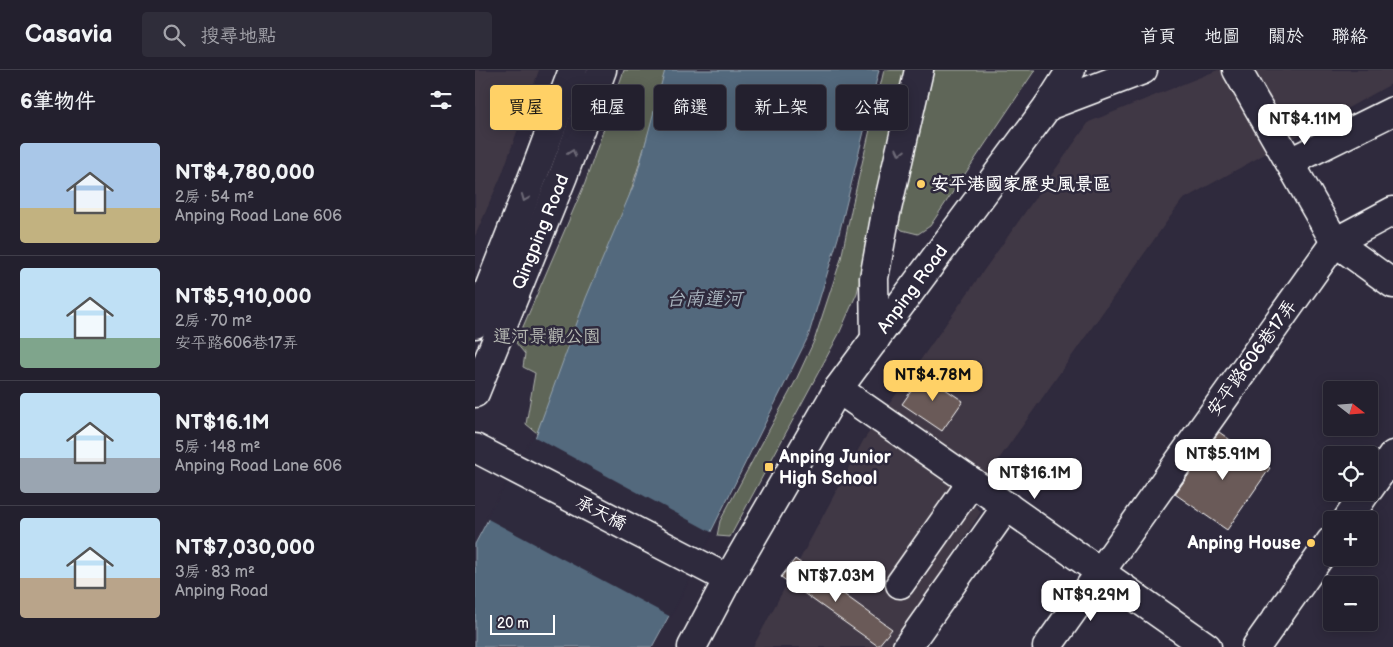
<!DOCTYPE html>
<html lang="zh-TW">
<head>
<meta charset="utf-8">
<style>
  body { margin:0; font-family:"Balsamiq Sans","LXGW WenKai TC",sans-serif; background:#2f2d3a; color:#f1f3f6; height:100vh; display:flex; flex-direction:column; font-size:19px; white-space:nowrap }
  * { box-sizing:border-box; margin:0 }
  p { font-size:16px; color:#a3a3aa }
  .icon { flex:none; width:28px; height:28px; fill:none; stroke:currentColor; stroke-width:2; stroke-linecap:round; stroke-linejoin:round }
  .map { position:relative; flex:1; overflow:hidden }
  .drawer { display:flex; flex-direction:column; background:#23202e; width:475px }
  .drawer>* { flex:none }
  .top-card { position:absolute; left:15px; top:15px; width:475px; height:45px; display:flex; gap:10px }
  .needle { width:32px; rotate:107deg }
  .fabs { position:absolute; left:848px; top:311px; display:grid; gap:10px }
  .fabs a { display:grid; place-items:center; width:55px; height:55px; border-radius:5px; background:#23202e; box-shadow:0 2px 12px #0003,0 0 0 1px #403e4a; font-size:25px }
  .scale { position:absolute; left:15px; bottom:12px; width:65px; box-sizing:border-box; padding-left:5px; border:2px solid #fff; border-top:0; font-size:14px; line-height:18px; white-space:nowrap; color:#fff; -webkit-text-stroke:4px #2f2a3d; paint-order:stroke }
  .price { position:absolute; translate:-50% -42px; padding:0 11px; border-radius:10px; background:#fff; color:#222; font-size:16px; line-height:32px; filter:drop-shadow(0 1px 2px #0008) }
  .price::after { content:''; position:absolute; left:50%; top:30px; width:15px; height:11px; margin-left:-8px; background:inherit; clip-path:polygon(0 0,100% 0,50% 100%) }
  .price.on { background:#ffd166; color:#111 }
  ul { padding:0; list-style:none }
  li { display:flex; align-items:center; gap:15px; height:125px; padding:0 20px }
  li+li { border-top:1px solid #403e4a }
  li span { display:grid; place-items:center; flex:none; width:140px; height:100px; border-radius:5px; color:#555 }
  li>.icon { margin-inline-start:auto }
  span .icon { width:60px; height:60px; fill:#fffc; stroke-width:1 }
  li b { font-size:21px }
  h2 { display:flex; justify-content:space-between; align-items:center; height:60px; padding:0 20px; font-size:21px }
  .tag { padding:0 18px; border-radius:5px; background:#23202e; box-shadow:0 2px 12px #0003,0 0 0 1px #403e4a; font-size:18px; line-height:45px }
  .tag.on { background:#ffd166; color:#111 }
  header { display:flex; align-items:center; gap:30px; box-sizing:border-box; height:70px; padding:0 25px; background:#23202e; border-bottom:1px solid #403e4a }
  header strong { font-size:24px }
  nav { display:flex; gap:28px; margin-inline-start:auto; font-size:18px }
  .search { width:350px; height:45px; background:#2f2d3a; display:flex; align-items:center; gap:12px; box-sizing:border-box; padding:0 18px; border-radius:5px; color:#a3a3aa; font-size:19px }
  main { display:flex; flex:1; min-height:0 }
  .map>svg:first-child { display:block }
</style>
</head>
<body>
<header>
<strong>Casavia</strong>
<div class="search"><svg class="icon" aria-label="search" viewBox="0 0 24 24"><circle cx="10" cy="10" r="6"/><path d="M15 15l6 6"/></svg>搜尋地點</div>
<nav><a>首頁</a><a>地圖</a><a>關於</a><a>聯絡</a></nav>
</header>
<main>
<section class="drawer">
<h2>6筆物件<svg class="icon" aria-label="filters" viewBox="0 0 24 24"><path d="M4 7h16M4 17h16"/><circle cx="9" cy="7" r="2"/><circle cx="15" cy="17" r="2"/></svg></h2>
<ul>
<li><span style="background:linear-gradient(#a9c7e8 65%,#c2b280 0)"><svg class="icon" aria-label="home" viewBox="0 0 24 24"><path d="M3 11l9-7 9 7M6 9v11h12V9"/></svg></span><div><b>NT$4,780,000</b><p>2房 · 54 m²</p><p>Anping Road Lane 606</p></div></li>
<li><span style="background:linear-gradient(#bfe0f5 70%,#7fa58c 0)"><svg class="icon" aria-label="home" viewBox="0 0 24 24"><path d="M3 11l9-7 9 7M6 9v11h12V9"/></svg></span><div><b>NT$5,910,000</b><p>2房 · 70 m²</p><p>安平路606巷17弄</p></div></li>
<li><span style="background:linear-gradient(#bfe0f5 65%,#9aa5b1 0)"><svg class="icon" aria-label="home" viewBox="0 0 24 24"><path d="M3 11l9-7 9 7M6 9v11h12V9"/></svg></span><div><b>NT$16.1M</b><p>5房 · 148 m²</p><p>Anping Road Lane 606</p></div></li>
<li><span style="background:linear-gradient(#bfe0f5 60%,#b9a48a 0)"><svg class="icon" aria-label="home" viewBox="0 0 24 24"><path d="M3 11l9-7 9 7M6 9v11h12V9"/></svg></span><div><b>NT$7,030,000</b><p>3房 · 83 m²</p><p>Anping Road</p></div></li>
</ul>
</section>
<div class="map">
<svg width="918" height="577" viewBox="0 0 918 577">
  <rect width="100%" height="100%" fill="#2f2a3d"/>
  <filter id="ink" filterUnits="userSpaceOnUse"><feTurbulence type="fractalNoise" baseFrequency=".02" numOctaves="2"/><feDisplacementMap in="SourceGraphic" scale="10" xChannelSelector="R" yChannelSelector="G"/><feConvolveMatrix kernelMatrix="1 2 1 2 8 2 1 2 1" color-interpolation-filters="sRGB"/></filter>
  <g filter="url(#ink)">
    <path fill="#413845" d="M0,0H64L27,104L0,166Z
      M743,0H918V13L707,130L495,430L506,442L417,577H278L388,371L614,52Z"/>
    <path fill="#5f6659" stroke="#afb2ac" d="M149,0H193L151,137L62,363L51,354L60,303L48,297L50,284L41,273L110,113Z
      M409,0H434L382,223L364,264L255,467L242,466L245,451L320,312L339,271L366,189L377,136Z
      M455,0H560L455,156L443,164L427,160L420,152Z"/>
    <path fill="#52697d" stroke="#97a5b1" d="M190,0H404L363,168L333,267L195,544L177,577H0V474L24,429L59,371L111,228L160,112Z"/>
    <path fill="#2f2a3d" d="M58,366L238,463L196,547L11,448Z"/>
    <path fill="#6a5a58" stroke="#fff" d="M448,304L488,331L467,361L427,334Z
      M744,362L795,398L752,460L700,424Z
      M320,489L417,559L403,576L306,507Z"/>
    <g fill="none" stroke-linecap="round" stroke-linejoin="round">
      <defs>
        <g id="minor">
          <path d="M762,0L860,172L918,214"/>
          <path d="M573,36L668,0"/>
          <path d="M815,92L918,41"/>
          <path d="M0,254L62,96L98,0"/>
          <path d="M400,270L399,208L411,143L444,0"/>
          <path d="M363,319L497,412L732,577"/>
          <path id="s1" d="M0,323L88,106L127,0"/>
          <path d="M0,378L253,509"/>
          <path d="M894,419L918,385"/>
          <path d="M872,450L891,422"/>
          <path d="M425,514L497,412"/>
          <path id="s2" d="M217,577L253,509L363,319L573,36L596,0"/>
          <path d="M432,577L532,436"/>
          <path d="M572,577L860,172L918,141"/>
          <path d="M781,577L856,471"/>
        </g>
      </defs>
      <use href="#minor" stroke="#fff" stroke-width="31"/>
      <use href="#minor" stroke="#2f2a3d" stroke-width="28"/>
    </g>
    <defs><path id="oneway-chevron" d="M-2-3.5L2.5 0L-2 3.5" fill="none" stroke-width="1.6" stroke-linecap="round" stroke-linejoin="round" transform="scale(1.25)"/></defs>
    <g stroke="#6d6a77">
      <use href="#oneway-chevron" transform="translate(425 82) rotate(103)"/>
      <use href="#oneway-chevron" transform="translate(97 83) rotate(-70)"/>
      <use href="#oneway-chevron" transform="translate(50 128) rotate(112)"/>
    </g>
  </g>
  <g fill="#ffd166" stroke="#2f2a3d" stroke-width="2">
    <circle cx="446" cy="114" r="5"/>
    <rect x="289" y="392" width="10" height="10" rx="2.5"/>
    <circle cx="836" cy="473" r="5"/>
  </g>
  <g text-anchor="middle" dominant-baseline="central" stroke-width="5" stroke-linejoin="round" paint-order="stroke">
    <g font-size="18" font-weight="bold" fill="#fff" stroke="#2f2a3d" text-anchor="start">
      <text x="456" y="114">安平港國家歷史風景區</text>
      <text x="304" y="387">Anping Junior<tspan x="304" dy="21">High School</tspan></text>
      <text x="826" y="473" text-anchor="end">Anping House</text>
    </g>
    <g font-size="18" fill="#fff" stroke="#2f2a3d">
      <text stroke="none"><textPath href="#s1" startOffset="174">Qingping Road</textPath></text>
      <text stroke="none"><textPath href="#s2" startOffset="421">Anping Road</textPath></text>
      <text transform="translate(777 288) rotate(-54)">安平路606巷17弄</text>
      <text transform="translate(126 443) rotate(27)">承天橋</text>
    </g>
    <g font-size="18" fill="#b7bab4" stroke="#2f2a3d">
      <text x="72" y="266">運河景觀公園</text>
    </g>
    <g font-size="19" font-style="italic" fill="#a8b4be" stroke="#2f2a3d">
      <text x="229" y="229">台南運河</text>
    </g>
  </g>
</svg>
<div class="fabs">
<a><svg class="needle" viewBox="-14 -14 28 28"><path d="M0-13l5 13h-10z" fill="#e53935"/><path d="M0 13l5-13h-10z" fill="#a3a3aa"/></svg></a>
<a><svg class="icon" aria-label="locate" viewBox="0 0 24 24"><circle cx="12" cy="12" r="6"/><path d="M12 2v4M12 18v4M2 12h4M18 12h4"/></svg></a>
<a>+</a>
<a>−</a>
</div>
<div class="scale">20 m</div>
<b class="price" style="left:830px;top:76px">NT$4.11M</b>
<b class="price on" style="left:458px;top:332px">NT$4.78M</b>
<b class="price" style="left:748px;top:411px">NT$5.91M</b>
<b class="price" style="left:560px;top:430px">NT$16.1M</b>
<b class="price" style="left:361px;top:533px">NT$7.03M</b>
<b class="price" style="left:616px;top:552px">NT$9.29M</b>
<div class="top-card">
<a class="tag on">買屋</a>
<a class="tag">租屋</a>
<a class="tag">篩選</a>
<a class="tag">新上架</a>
<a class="tag">公寓</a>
</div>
</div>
</main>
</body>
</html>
